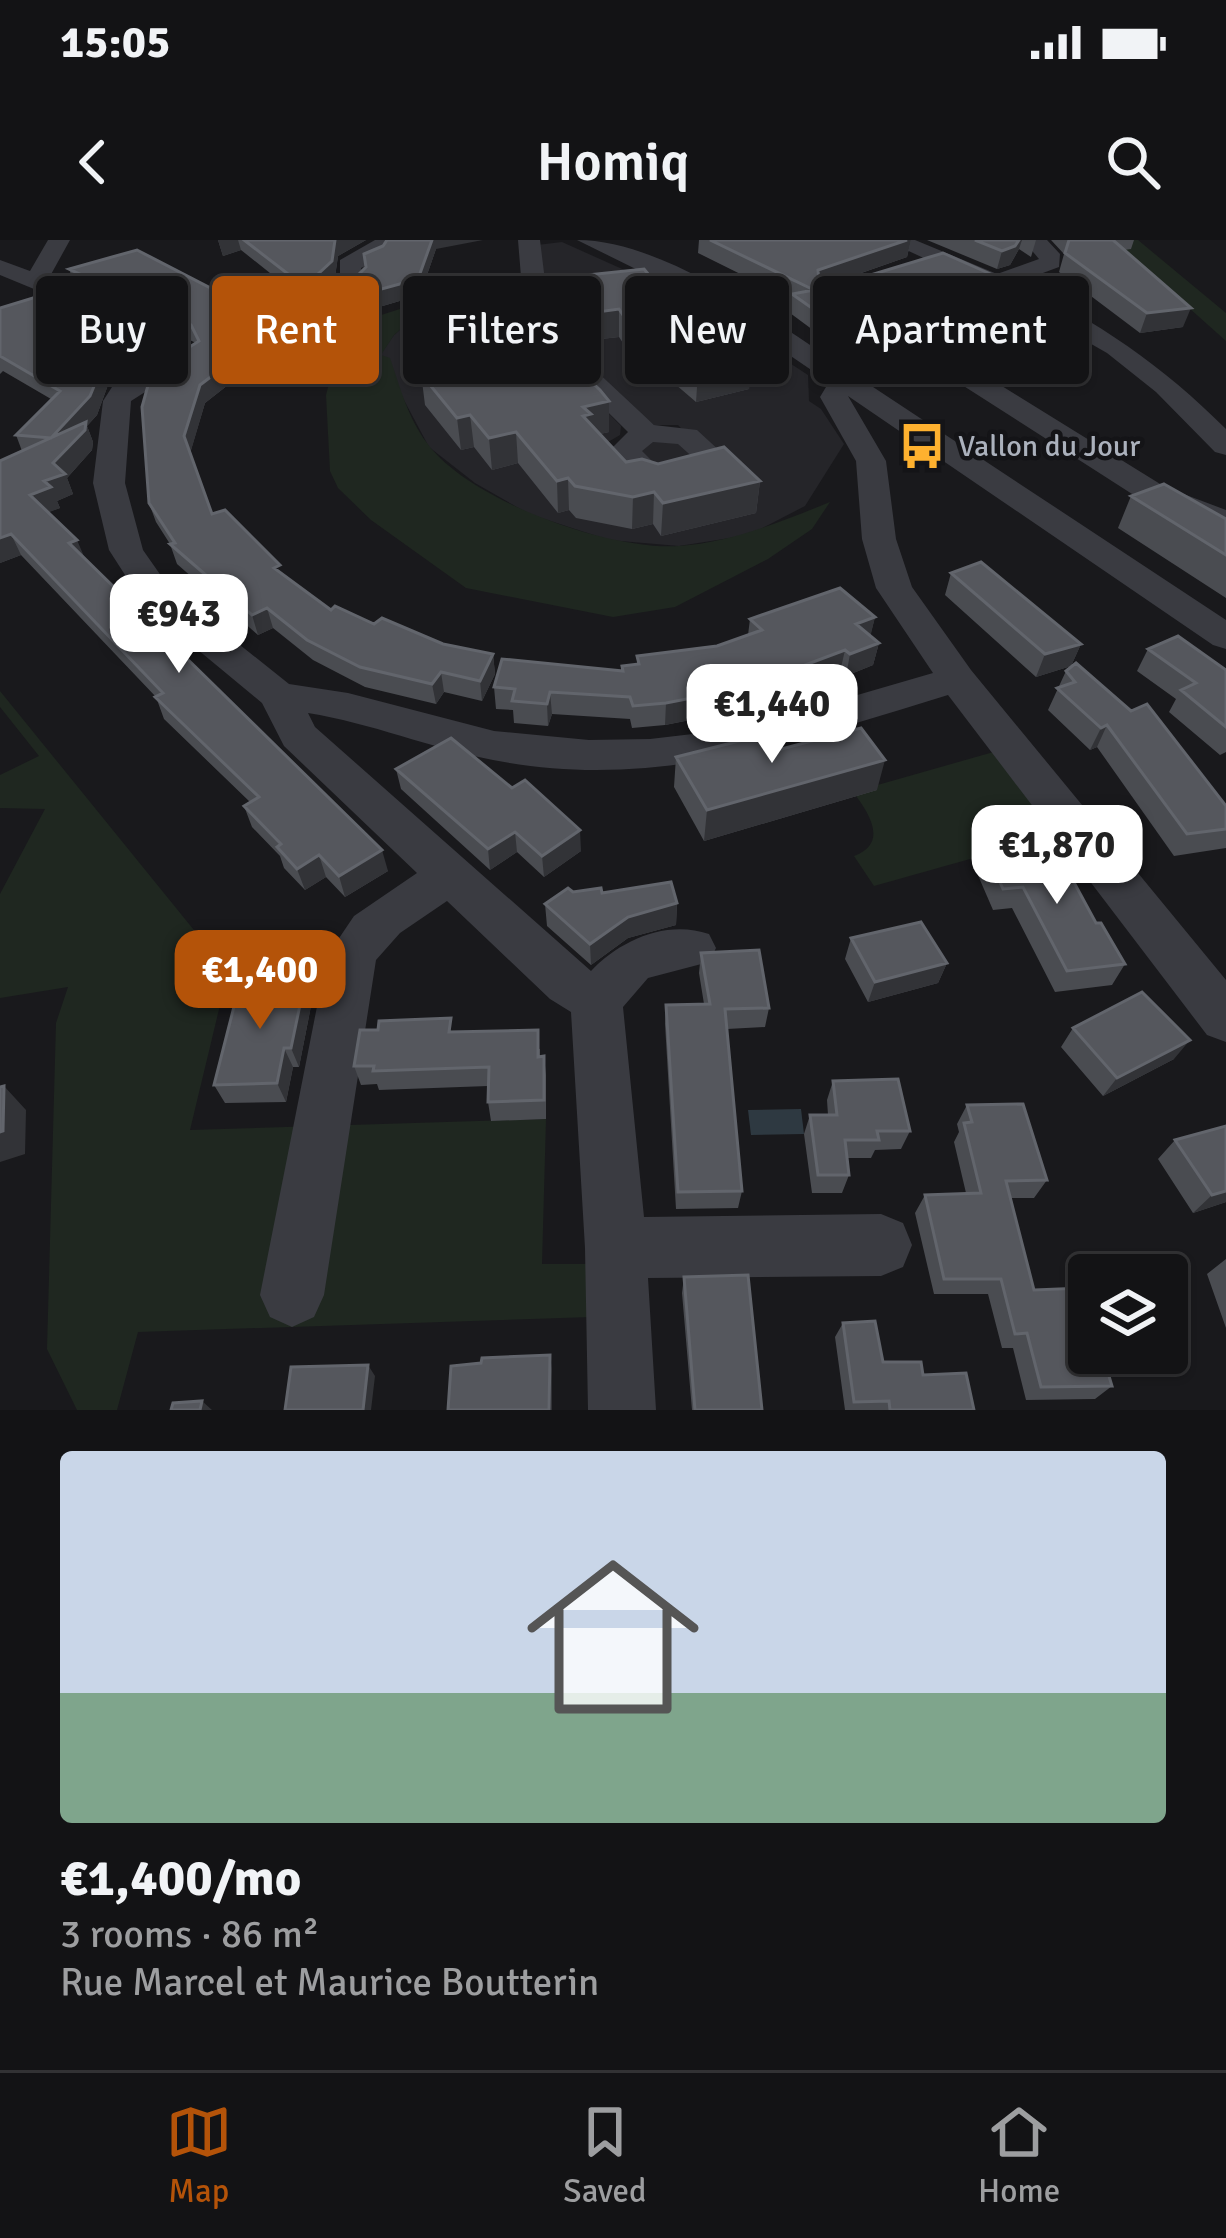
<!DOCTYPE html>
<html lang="en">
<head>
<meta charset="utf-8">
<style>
  body { margin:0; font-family:Signika,sans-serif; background:#1c1c1e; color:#f1f3f6; height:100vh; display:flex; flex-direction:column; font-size:45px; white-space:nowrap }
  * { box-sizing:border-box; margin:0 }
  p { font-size:39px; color:#9d9ea0 }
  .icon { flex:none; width:66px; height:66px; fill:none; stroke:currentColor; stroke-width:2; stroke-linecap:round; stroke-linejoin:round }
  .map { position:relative; height:1170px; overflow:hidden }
  .details { display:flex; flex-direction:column; background:#131315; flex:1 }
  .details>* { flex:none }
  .hud { position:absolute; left:36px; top:36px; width:1155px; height:108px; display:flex; gap:24px }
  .controls { position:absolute; left:1068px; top:1014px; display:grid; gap:24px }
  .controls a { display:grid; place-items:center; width:120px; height:120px; border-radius:12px; background:#131315; box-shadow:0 3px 9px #0004,0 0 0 3px #323234; font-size:60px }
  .price { position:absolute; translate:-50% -102px; padding:0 27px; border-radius:24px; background:#fff; color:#222; font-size:39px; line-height:78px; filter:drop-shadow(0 3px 6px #0008) }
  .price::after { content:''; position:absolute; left:50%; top:72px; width:36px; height:27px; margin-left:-18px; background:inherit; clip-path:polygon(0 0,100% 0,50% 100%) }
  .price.selected { background:#b45309; color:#fff }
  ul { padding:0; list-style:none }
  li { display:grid; align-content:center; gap:24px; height:636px; padding:0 60px }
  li+li { border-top:3px solid #323234 }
  li span { display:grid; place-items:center; height:372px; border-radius:12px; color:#555 }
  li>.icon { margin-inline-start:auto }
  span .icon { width:216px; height:216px; fill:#fffc; stroke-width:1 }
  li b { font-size:51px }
  .pill { padding:0 42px; border-radius:12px; background:#131315; box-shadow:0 3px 9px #0004,0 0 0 3px #323234; font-size:42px; line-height:108px }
  .pill.selected { background:#b45309; color:#fff }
  .status { display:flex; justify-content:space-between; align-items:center; height:84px; padding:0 60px; background:#131315; direction:ltr }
  .status svg { height:33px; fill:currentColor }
  header { display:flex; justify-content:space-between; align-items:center; height:156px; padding:0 60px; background:#131315; font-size:54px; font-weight:600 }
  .tabs { display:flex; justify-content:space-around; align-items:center; height:168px; border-top:3px solid #323234; background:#131315; font-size:33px; color:#9d9ea0 }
  .tabs a { display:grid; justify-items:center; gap:6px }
  .tabs .selected { color:#b45309 }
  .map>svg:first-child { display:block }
</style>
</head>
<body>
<div class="status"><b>15:05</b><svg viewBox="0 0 49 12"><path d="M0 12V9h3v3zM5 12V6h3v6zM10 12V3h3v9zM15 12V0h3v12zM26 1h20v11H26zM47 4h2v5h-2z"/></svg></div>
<header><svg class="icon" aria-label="back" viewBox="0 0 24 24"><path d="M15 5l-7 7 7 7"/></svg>Homiq<svg class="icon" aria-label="search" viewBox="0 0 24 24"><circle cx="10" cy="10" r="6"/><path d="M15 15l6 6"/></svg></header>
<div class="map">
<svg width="1226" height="1170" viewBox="0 0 1226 1170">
  <rect width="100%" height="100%" fill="#19191c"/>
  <path fill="#252529" d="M562,2L698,63L808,135L809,161L821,169L844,204L805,266L749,295L679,306L609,300L529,274L475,243L429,207L380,115L394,95L437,57L524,50L538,101L621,186L620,195L608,202L614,210L684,191L678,185H654L578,121L553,87L537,5Z"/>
  <path fill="#1f2720" d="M1113,0H1138L1226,73V101Z
    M437,57L394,95L381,115L390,118C400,147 408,178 427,203C468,260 609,311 679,306C730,303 783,281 830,262L812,289L768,319L675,367L613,377L466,348L371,280L338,248L330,231L326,155L344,87Z
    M0,451L228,732L190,890L546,879L542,1024H593L592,1077L138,1092L117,1170H77L47,1109L56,783L68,747L0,758V654L45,569L0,568V535L39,516L0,467Z
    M997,511L1059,594L874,646L854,616C889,603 869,573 853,552Z"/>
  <path fill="#2e3941" d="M801,869L804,894L751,895L748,870Z"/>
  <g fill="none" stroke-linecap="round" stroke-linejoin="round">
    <path fill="#3a3b41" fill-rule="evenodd" d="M48,0H70L49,38L194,106L200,117L131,161L125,243L143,310L171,350L289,444L348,453L494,491L589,500L650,499L744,488L933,433L876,348L862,299L856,221L820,157L829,142L735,78L577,0C665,0 779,85 852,133L901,121L976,130L1165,247L1226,270V292L1143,261L959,143L901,137L870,145L1226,380V409L1213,405L848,156L886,221L896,299L912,347L971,430L1226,740V802L1207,795L948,455C797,501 654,552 493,520C430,508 371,483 308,473L315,487L591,731C619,701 666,679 709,694L716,708L709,722L648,738L623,767L644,977L881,974L903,983L912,1005L903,1027L881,1036L648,1038L656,1170H588L585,1008L571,772L550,759L447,661L400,693L376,720L324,1055L314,1077L292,1087L270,1077L260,1055L327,716L354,676L417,633L284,506L262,463L145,366L109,310L93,243L103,161L112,147L171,115L85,70L0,35V20L30,31Z
      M375,0H398L382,19L361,28L365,41C357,53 343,61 328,57L325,52L340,39V20Z
      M518,0H540L546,49L562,99L654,185L697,190L735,225L730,232L656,252C637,247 620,227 609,211L628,192L537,102L522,49ZM653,202L678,204L697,221L662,231L642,211Z
      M885,0H915L997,34L1039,19L1023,0H1047L1060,14L1059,27L1016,43C1097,80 1163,126 1226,189V215L1215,212L1156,152L1107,113L1016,61Z"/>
  </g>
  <path fill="#4a4c51" d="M218,0H366L338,16L335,37L328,44L330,46L354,39L436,9L420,55L352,75L339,67L261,116V119L205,163L190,213L212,274L283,334L331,370L443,404L493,414L495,434L482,461L444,452L436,464L365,447L313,420L273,388L258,395L177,324L170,304L156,282L149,263L196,103L75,45L69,29L230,58L280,41L241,10L223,16Z
    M699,0H911L907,17L830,44L1028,79L939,100L923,92L840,110L790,73L791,59L698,13Z
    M927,0H1036L1031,17L1019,9L1010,25L997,29Z
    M1051,0H1134L1131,9L1124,10L1183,87L1140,93L1059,32L1064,14Z
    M559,38L690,85L752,120L749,149L696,162L633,108L627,109L619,97L583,101L560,65Z
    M0,68L148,94L154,111L140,127L108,145L97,175L87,186L93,202L92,210L67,238L73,254L57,261L60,268L48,272L86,320L388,631L345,657L326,637L305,650L284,628L280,616L252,587L244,566L250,562L164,479L156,457L21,315L0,323V221L22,211L16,195L51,159L3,131L0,134Z
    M403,92L531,126L609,192L600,194L626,222L658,224L760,241L756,273L661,296L653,284L632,289L576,278L569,270L558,273L518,223L492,230L474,207L461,210L425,165L422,141L408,121Z
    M1131,256L1226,279V358L1118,288Z
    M951,333L1081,404L1071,426L1036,437L945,355Z
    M875,377L870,396L879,403L873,425L846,436L840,432L780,455L774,449L722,461L720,474L665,485L632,488L630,479L552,474L548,486L514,483L513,470L496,469L494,447L622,431V426L637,424V416L717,406L748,395L750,379Z
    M1148,409L1226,430V512L1220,515L1169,472L1176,459L1137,431Z
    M1066,431L1226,566V608L1174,616L1097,507L1090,510L1048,470Z
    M770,512L877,550L704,601L674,547L676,517Z
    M396,529L581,611L544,637L517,612L490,630L401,549Z
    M986,612L1096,683L1125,724L1112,745L1055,752L1012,668L993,670L977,633Z
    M573,652L602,653L677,663L676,685L628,698L591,725L547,686L545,664Z
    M851,698L947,723L938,743L868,762L845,719Z
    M701,713L769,768L765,787L727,789L742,951L738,968L676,969L665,784L666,765L704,764L699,733Z
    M305,741L312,761L299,827H293L286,862L225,863L214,845Z
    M1073,788L1174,819L1103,856L1061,807Z
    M454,792L540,809V817L544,816L546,835V879L491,881L488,862V846L379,850L377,844L361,845L354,826Z
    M833,841L910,891L901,909L875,910L871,918H847L849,935L842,953H812L804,894L810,875H828L827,860Z
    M967,865L1047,940L1034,958H1010L1034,1050L1112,1146L1095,1159L1026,1160L1013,1108H1002L988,1054H934L915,973L925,955L966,953L954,902L959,892L957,884Z
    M1226,886V962L1193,973L1158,919L1175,900Z
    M1226,1019V1088L1207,1034Z
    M684,1037L762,1170H692L682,1053Z
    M843,1083L883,1122L923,1135L974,1170H845L835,1097Z"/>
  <path fill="#323337" d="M218,0H238L241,10L223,16Z
    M335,0H366L338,16L335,37L321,51L317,35Z
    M432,0H483L436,9L420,55L352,75L349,58Z
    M907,0H911L907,17L815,49L818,30Z
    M1019,0H1022L1019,9L1010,25L997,29L1002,11Z
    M336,50L339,67L261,116V119L205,163L190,214L184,196L200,145L253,100Z
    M1033,60L1028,79L939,100L943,81Z
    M1191,68L1183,87L1140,93L1147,73Z
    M619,69V97L583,101V74Z
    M928,73L923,92L840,110L843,90Z
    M633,80V108L627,109V81Z
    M148,94L154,111L140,127L108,145L97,175L87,186L93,202L92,210L67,238L73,254L57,261L60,268L39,276L30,255L44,241L53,223L51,198L102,127Z
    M752,120L749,149L696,162L698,133Z
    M609,161V192L591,196L584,207L583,167Z
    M470,175L474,207L461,210L457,178Z
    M516,192L518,223L492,230L489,198Z
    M568,238L569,270L558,273L557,241Z
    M760,241L756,273L661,296L663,263Z
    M654,252L653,284L632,289L633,257Z
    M11,294L21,315L0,323V298Z
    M77,300L86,321L69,303Z
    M267,368L273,388L258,395L252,375Z
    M875,377L870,398L856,384Z
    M879,403L873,425L846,436L850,414Z
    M1081,404L1071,426L1036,437L1045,414Z
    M845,410L840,432L780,455L784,433Z
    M493,414L495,434L482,461L480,441Z
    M778,427L774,449L722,461L720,474L665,485L666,463L717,440Z
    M441,432L444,452L436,464L432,444Z
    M550,452L552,474L548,486L547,464Z
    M1107,485L1097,507L1090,510L1101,488Z
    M885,520L877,550L704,601L707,570Z
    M580,590L581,611L544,637L542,616Z
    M515,592L517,612L490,630L488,609Z
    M382,610L388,631L345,657L339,636Z
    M319,615L326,637L305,650L297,629Z
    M677,663L676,685L628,698L591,725L590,704L628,677Z
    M947,723L938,743L868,762L875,742Z
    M305,741L312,761L299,827L291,808Z
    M1190,800L1174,819L1103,856L1117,838Z
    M284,808L293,827L286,862L277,843Z
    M4,846L26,870L25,914L0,922V892Z
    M1226,951V962L1193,973L1212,955Z
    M550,1115L552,1129V1170H549Z
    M368,1125L375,1136L371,1170H363Z
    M202,1161L212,1170H200Z"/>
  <path fill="#55575d" stroke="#62656c" stroke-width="3" d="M244,0H335L332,21L317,35L330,46L354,39L366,27L364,14L383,6L387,0H432L418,39L349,58L336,50L253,100L257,102L200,145L184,196L212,274L225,270L280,325L274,328L331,370L335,366L374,384L382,378L443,404L493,414L480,441L441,432L432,444L360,427L307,400L267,368L252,375L170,304L175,303L149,263L142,167L152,131L199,101L191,85L69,29L137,10L230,58L292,37Z
    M710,0H907L818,30L819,43L841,44L943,13L995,36L1033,60L943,81L928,73L843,90L792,54L814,50Z
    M975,0H1019L1015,6L1002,11Z
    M1069,0H1113L1191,68L1147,73L1065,13Z
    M644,29L690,85L702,82L752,120L698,133L633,80L627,81L619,69L583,74L559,38Z
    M50,46L148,94L134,109L102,127L90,156L51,198L16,195L60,151L0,116V68L43,55Z
    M483,76L531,126L545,129L571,123L600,150L609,161L583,167L591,174L583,176L626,222L642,219L658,224L724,207L760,241L663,263L654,252L633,257L575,246L568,238L557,241L516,192L489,198L470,175L457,178L421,134L433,131L403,92Z
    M86,182L85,190L53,223L65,234L44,241L51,247L30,255L77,300L69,303L382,610L339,636L319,615L297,629L277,607L281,604L244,566L259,557L155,457L163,453L11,294L0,298V221Z
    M1164,244L1226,279V315L1131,256Z
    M981,322L1081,404L1045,414L951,333Z
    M840,348L875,377L856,384L879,403L850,414L845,410L784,433L778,427L717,440L723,452L666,463L633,466L630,457L550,452L547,464L512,461L515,449L494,447L502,419L623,431L622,426L639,424L637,416L717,406L762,390L750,379Z
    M1178,396L1226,430V487L1181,450L1196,443L1148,409Z
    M1076,423L1131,471L1147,464L1226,566V589L1187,594L1107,485L1101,488L1057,448L1075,442L1066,431Z
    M861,488L885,520L707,570L676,517L759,496L770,512Z
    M451,498L512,548L525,540L580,590L542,616L515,592L488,609L396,529Z
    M1039,606L1042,611L1050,610L1057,624L1063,622L1096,683H1101L1125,724L1067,731L1023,647L1003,649L986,612Z
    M671,642L677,663L628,677L590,704L545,664L568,648L573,652L601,648L602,653Z
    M921,682L947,723L875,742L851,698Z
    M759,710L769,768L725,769L742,951L678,952L666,765L710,764L701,713Z
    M305,741L291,808H284L277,843L214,845L240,743Z
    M1142,752L1190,800L1117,838L1073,788Z
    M451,778L449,792L538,790V817L544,816V860L488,862L489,827L373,831L374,826H354L360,790H378L379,781Z
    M898,839L910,891H877L879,900H845L849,935H818L810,875H837L833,841Z
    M4,846L3,891L0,892V847Z
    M1023,864L1047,940L1006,941L1034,1050L1083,1048L1089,1068V1113H1102L1112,1146L1041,1147L1027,1093L1015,1094L1001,1039H944L925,955L981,953L964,883L972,882L967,865Z
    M1226,886V951L1212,955L1175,900Z
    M748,1035L762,1170H695L684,1037Z
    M875,1081L883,1122H921L923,1135L966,1133L974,1170H890L889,1161L854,1162L843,1083Z
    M550,1115L549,1170H448L451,1126L481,1123L482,1118Z
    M368,1125L363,1170H285L291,1127Z
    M202,1161L200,1170H171L173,1163Z"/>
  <defs>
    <symbol id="bus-bare" viewBox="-9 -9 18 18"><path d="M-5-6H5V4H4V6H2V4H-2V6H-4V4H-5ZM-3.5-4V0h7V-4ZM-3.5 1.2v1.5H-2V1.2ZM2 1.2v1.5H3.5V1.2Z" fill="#feb12f" stroke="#141417" stroke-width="2.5" paint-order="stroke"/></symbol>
  </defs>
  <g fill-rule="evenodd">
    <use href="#bus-bare" x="889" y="173" width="66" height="66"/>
  </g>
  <g text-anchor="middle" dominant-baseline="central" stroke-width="9" stroke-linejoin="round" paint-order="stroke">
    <g font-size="30" fill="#abb1bc" stroke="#141417" text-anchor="start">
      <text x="958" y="206">Vallon du Jour</text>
    </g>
  </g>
</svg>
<div class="controls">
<a><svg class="icon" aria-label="layers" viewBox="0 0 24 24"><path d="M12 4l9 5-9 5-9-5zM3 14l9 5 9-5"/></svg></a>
</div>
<b class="price" style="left:179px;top:436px">€943</b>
<b class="price" style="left:772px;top:526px">€1,440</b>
<b class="price" style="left:1057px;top:667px">€1,870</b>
<b class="price selected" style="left:260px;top:792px">€1,400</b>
<div class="hud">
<a class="pill">Buy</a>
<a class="pill selected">Rent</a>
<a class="pill">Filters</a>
<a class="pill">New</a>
<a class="pill">Apartment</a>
</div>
</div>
<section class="details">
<ul>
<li><span style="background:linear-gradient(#c9d6e8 65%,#7fa58c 0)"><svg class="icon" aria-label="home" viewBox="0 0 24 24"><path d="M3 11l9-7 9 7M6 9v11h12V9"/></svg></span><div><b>€1,400/mo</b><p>3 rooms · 86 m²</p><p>Rue Marcel et Maurice Boutterin</p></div></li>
</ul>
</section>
<nav class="tabs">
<a class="selected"><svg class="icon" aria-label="map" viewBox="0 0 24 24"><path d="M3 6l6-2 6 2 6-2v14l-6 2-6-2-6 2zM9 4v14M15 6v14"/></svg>Map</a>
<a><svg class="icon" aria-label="saved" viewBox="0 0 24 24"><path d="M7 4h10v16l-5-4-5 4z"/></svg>Saved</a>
<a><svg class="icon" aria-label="home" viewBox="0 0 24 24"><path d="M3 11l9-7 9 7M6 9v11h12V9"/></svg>Home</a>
</nav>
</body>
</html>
